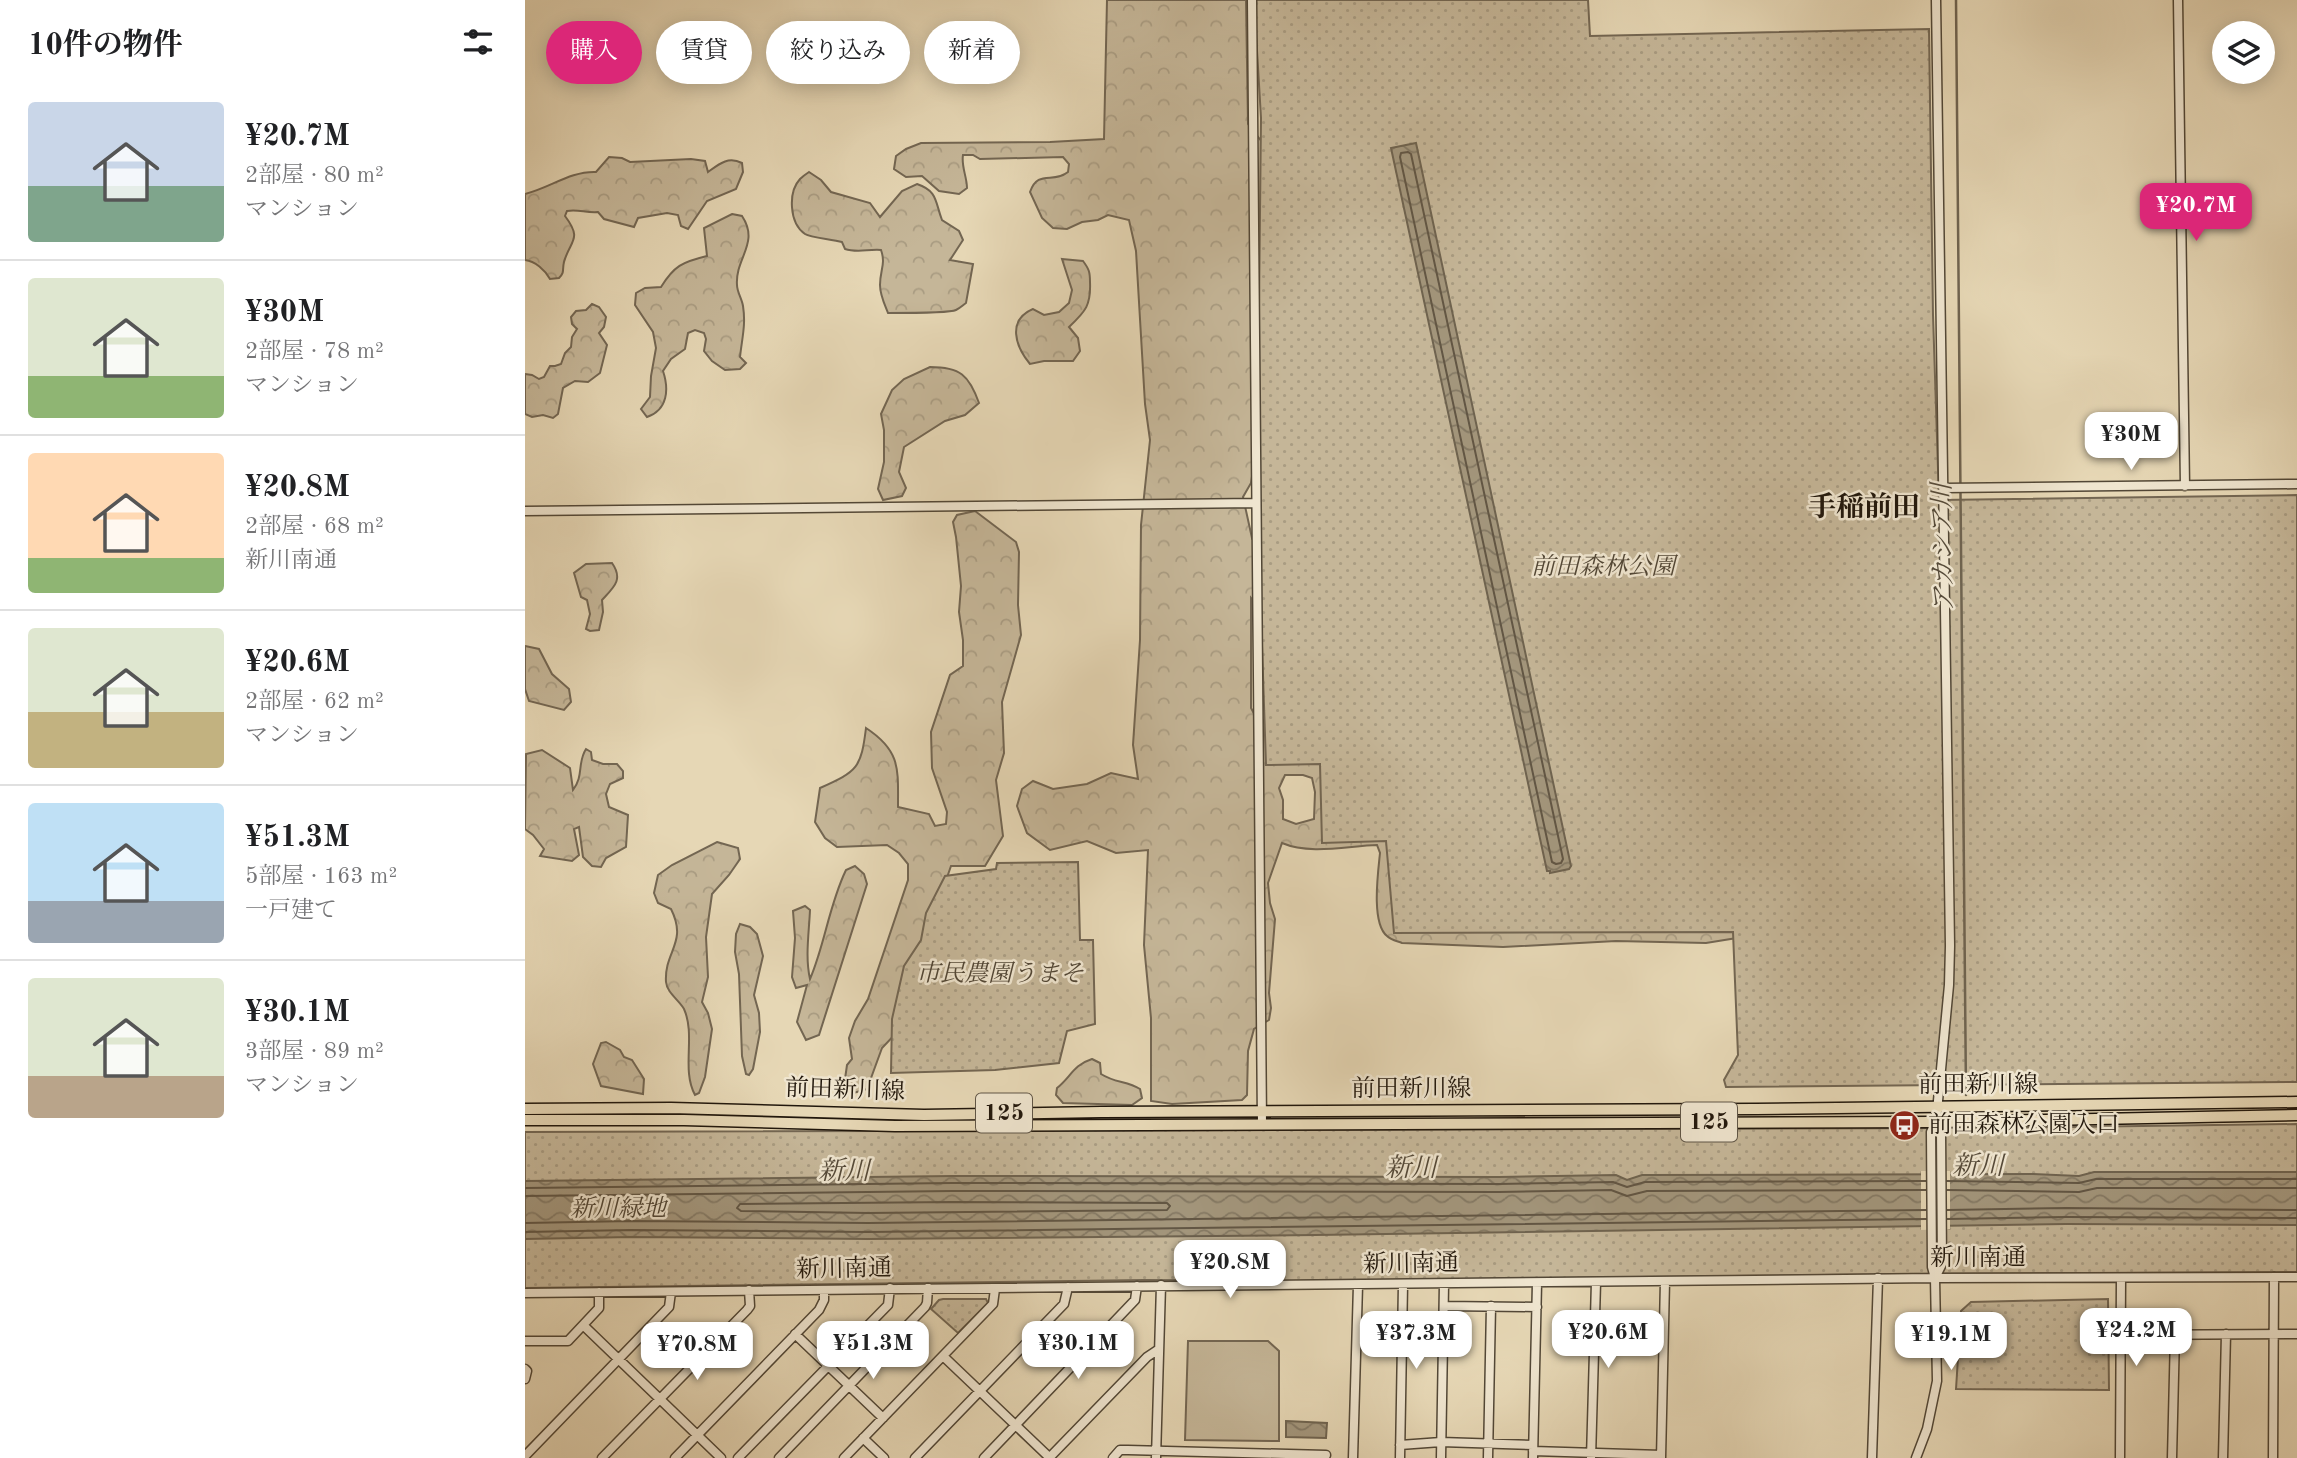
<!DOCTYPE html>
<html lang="ja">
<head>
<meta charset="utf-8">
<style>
  body { margin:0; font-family:"Old Standard TT","Noto Serif JP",serif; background:#f6f6f6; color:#202124; height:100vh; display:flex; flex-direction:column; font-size:26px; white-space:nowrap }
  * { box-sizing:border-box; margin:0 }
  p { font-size:23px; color:#757577 }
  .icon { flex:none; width:38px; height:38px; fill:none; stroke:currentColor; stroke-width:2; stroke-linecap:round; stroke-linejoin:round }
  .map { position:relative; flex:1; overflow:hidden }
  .sheet { display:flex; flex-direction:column; background:#fff; width:525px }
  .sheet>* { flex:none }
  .banner { position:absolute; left:21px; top:21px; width:665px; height:63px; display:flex; gap:14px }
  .tools { position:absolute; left:1687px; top:21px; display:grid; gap:14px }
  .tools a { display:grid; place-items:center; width:63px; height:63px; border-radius:50%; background:#fff; box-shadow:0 4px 18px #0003; font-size:35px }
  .price { position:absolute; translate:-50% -60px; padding:0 16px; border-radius:14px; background:#fff; color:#222; font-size:23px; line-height:46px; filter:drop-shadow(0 2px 4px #0008) }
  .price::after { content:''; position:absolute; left:50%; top:42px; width:21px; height:16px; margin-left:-10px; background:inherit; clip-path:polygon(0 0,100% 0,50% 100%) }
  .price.selected { background:#db2777; color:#fff }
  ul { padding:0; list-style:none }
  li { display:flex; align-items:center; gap:21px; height:175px; padding:0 28px }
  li+li { border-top:2px solid #e0e0e0 }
  li span { display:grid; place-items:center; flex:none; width:196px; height:140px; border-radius:7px; color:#555 }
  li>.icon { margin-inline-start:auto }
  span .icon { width:84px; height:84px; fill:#fffc; stroke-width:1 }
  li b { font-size:30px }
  h2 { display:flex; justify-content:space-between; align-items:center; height:84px; padding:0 28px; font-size:30px }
  .chip { padding:0 24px; border-radius:32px; background:#fff; box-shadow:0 4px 18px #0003; font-size:24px; line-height:63px }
  .chip.selected { background:#db2777; color:#fff }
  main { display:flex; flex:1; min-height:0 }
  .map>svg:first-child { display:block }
</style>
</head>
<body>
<main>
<section class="sheet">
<h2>10件の物件<svg class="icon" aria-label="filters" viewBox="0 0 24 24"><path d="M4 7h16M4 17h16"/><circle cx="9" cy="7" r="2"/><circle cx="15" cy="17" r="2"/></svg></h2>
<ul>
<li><span style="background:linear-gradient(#c9d6e8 60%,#7fa58c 0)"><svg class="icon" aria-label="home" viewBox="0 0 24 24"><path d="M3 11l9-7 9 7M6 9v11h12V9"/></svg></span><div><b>¥20.7M</b><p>2部屋 · 80 m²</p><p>マンション</p></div></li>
<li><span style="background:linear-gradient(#dfe7d0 70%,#8fb573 0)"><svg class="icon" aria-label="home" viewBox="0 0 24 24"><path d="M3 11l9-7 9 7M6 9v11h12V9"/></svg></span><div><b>¥30M</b><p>2部屋 · 78 m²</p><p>マンション</p></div></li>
<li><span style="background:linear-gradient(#ffd9b3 75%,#8fb573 0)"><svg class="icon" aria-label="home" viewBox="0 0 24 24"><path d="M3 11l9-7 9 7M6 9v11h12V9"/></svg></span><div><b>¥20.8M</b><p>2部屋 · 68 m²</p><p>新川南通</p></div></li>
<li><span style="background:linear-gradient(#dfe7d0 60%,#c2b280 0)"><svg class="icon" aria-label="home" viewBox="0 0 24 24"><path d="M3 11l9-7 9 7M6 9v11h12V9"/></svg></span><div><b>¥20.6M</b><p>2部屋 · 62 m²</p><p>マンション</p></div></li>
<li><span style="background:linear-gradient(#bfe0f5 70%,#9aa5b1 0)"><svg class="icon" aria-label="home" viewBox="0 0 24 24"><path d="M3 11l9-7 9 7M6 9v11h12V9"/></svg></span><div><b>¥51.3M</b><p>5部屋 · 163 m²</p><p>一戸建て</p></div></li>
<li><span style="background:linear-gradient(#dfe7d0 70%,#b9a48a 0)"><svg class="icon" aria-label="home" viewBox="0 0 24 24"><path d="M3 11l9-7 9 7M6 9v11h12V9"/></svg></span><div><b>¥30.1M</b><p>3部屋 · 89 m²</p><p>マンション</p></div></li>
</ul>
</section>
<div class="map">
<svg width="1772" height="1458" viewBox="0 0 1772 1458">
  <defs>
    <pattern id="forest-crowns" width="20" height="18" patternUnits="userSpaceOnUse" patternTransform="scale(1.75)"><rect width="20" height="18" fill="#c5b698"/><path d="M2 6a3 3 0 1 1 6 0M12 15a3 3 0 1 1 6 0" fill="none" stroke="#a99c82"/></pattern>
    <pattern id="park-dots" width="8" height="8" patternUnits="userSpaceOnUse" patternTransform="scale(1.75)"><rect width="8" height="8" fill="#c5b698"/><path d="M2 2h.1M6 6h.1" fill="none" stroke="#a99c82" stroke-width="1.8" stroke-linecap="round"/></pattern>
    <pattern id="water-waves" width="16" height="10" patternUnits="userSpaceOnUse" patternTransform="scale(1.75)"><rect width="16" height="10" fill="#a3967c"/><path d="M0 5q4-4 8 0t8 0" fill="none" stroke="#847964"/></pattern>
  </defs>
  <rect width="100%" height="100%" fill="#e6d7b5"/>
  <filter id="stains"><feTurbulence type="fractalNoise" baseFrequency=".00286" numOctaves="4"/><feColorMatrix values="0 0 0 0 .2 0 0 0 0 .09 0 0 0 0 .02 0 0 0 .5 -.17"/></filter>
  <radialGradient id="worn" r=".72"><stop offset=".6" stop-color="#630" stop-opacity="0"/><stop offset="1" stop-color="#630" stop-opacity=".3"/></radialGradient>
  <path fill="#c5b698" stroke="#736652" stroke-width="2" d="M663,1341H743L754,1351V1441L660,1440Z"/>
  <path fill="url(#forest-crowns)" stroke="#736652" stroke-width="2" fill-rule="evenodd" d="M582,0H721L723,124L737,142L1072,872L1224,936L1181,943L1091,941L978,947L877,943C872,941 866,940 862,936C846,923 853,873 855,853L852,845C822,846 785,855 757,843L743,883L745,903L750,919L744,993L746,1008L744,1020L729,1029L723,1051L722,1095L717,1100L647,1104L626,1101V1018L619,945L623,850L591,853L562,841L525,850L502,833L492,806L497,789L508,781L528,789L562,784L586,773L613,779L608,745L615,640L616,525L625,440L620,404L611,251L604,220L583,215L573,220L557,222L542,229L528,228L517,218L505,192C513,169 528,184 543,172L544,164L538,157L455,159L448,155H438C436,166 442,177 442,188L434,194L414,191L397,176L381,177L369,169L371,156L381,149L396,143L525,142L579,139ZM728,470L737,529L727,538L718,497L726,483ZM726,598L741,615L743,712L736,727L726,708ZM760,775H778L787,778L790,792L789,819L771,824L758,819V800L754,788Z
    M84,157L97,158L105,162L166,159L180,161L183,172C194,164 203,156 217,163L218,172L211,189L182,201L163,229L156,226L153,215L142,213L113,218L109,227L79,219L73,212C61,213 53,209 42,211L40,216C58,240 45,240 39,262C37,270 40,272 34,278L25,279C20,270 10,261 0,260V194C25,188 45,171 71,172Z
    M284,172L296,180L306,192L345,203L355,217L377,191L392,184C413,191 410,202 417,220L434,231L438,240L425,260L448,264L441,303C438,305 435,308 431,310C425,313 373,313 363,313C359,303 355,295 355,285C355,270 361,264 356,250C343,249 332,253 320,249L317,242C308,239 286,238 280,234C264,223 263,192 275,179C278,176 281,174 284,172Z
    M207,214L217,216C235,243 210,258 212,285C212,292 217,299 218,306C221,325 217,338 215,357L221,363L215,369L200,370L187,361L179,351L181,339L179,333L170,330L163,333L160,349L146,359L138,371C144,389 143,410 122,417L116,409L125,397L126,376L131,348L128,332L110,305L111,293L120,288L136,287C149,266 157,262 182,256L179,228Z
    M537,259L558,261C564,269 565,272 565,282C566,305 561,311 544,327L553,338L555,351L548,361H519L505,364C490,346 482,320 508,309L519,315L534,312L544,303L547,290Z
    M67,304L74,307L81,317L79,327L74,333L82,345L75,373L63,382L50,381L38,388L33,414L28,418L18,415L7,417L0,414V374L7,375L14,379L19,377L25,366H30L36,364L40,353L46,347L47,337L52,329L47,324L46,317L51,311L61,310Z
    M405,367C435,367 444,375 454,403L440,415L420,421L379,447L374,472L381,488L377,496L358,500L353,489L359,462V430L356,414L367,390L379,379Z
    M450,511L491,542L494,552L493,605L496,635L477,702L479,753L471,780L478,836L460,866H426L402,935L376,1028L357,1048L342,1089L325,1094L319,1086L322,1065L327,1059L324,1038L330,1021L343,999L383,880V864L374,853L362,845L312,847L300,838L290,822L295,788C333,771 336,768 341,728C376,751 373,769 373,807L404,814L410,826L421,824L422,812L407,768L406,732L425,675L438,666V640L434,612L436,586L431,537L428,522L432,515Z
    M87,563C99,580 88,588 77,600L78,612L74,630L65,631L61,629L65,614L62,600L56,597L49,573L61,564Z
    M0,646L14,649L27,674L44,689L46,702L39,710L4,701L0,689Z
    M61,749L66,752L67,760L78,764H92L98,771V778L85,784L81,794L84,807L103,815L101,847L81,858L76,867L67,866L58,857L54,827L49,829L54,855L47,861L15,856L19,849L8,835L0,829L1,754L17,750L45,768L48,790C59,776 52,763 61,749Z
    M192,842L213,848L215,859L204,875L187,894L181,937L183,977L177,1002L183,1013L187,1029L180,1077L174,1093L170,1095C156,1069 171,1036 159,1009C154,1000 142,993 141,982C139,951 163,943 146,909L133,903L129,893L133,875L147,865Z
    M330,866L339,874L342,884L294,1035L281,1040L272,1022L282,985L271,988L267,977L270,938L268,911L280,906L285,910C284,933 280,957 285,979C300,944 304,905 321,870Z
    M215,924L225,927L232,934L238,956L229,995L234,1013L235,1032L228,1069L224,1075L221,1074L217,1056L214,974L210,952L211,934Z
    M81,1042L95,1050L99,1057L107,1060L119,1079L118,1094L76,1086L68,1064L76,1043Z
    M567,1059L575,1063L576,1074C590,1083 602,1081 615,1089L617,1098L607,1105L538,1103L531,1095L532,1088C546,1077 548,1065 567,1059Z"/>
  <path fill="url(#park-dots)" stroke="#736652" stroke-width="2" d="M729,0H1063L1065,36L1404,29L1408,315L1414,500L1772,495V1082L1201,1087L1199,1080L1213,1055L1208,932L869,933L861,841L797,843L795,764L741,765L732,496L736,118Z
    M553,862L555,940H568L570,1024L542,1031L534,1063L470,1070L366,1073L367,1019L379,966L396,940L401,913L420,876L471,869L472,863Z
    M1772,1124V1272L1385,1274L767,1281L619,1280L0,1288V1132L1470,1128Z
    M418,1299H461L463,1303L433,1333L406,1309L414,1300Z
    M1583,1299L1584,1390L1431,1389L1436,1311L1446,1302Z"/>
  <path fill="url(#water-waves)" stroke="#6f634f" stroke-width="2" d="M891,143L1046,866L1044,869L1025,873V871H1022L866,148Z
    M1569,1172H1772V1225L1541,1224L791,1235L343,1239L106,1237L0,1239V1181L427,1176L974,1177L1091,1175L1102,1180L1117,1175L1508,1174L1554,1176Z
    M761,1421L802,1423L801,1438L761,1437Z"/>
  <path fill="#e6d7b5" d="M1396,1171H1425V1229L1396,1230Z"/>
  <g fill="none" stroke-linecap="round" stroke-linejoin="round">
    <path stroke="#625644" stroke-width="2" d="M883,152L886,154L1038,859L1036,863L1031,864L1027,862L875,157L876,153Z
      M1422,1181L1554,1183L1571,1179H1772
      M0,1188L427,1183L974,1184L1088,1182L1102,1187L1120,1182L1401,1181
      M1422,1190L1554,1192L1572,1188H1772
      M0,1196L427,1191L974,1192L1086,1190L1102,1196L1122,1191L1401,1190
      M427,1202L642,1203L645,1206L642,1210L343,1213L216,1211L212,1208L215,1204Z
      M1422,1210L1541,1208L1772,1210
      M1422,1219L1541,1217L1772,1218
      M0,1223L106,1221L343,1223L1401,1210
      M0,1232L106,1230L343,1232L1401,1219"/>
    <path stroke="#6f634f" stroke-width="2.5" d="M1431,0L1441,1095
      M1440,1177L1441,1163"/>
    <defs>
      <path id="minor" d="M727,0L737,1124
        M1653,0L1660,486
        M1420,488L1772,484
        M0,511L731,503
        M1410,1278L1417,1264L1416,1132L1411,1122
        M0,1293L1410,1278L1772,1277
        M919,1306L1012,1307
        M58,1325L196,1458
        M270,1334L358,1418
        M1597,1335L1772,1334
        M0,1341H43L74,1308V1292
        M418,1356L525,1458
        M0,1369L2,1371L0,1379
        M338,1438L359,1458
        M875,1445L916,1442L1008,1445
        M1008,1451L1136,1455
        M0,1456L144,1307L146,1292
        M77,1458L222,1310L225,1306L224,1290
        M150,1458L294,1310L299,1300V1290
        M213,1458L363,1305L365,1288
        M254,1458L400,1307L402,1303L403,1288
        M319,1458L468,1304L470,1289
        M390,1458L539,1304L543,1287
        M459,1458L610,1300L612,1286
        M524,1458L622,1357L634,1349
        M588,1458L595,1450H603L801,1455
        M631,1458L636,1285
        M828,1458L833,1285
        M875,1458L878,1284
        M916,1458L919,1284
        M963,1458L966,1306
        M1008,1458L1012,1283
        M1066,1458L1071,1282
        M1136,1458L1140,1281
        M1347,1458L1353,1278
        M1391,1458L1402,1429L1412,1381L1410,1278L1407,1267L1406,1132L1411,1122L1424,985L1425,946L1411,0
        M1595,1458L1596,1278
        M1647,1458L1650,1334
        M1698,1458L1701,1334
        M1748,1458L1749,1277"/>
      <path id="major" d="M0,1109L146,1108L399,1115L576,1112L1231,1109L1772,1102
        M0,1120H159L370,1126L1411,1122L1772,1115"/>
    </defs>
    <use href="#minor" stroke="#524736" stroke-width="11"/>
    <use href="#major" stroke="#21170c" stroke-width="13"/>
    <use href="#minor" stroke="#efe5cf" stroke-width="8"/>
    <use href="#major" stroke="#e6d7b5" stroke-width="10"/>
  </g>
  <defs>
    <symbol id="bus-disc" viewBox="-11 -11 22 22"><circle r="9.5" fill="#8f2418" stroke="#efe5cf"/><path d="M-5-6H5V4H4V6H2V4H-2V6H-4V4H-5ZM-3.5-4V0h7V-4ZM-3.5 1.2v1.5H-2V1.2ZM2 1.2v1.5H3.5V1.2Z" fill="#fff"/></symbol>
  </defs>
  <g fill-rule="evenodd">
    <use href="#bus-disc" x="1362" y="1108" width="35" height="35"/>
  </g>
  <g text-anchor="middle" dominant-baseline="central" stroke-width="5" stroke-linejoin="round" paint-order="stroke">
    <g fill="#efe5cf" stroke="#5f5546" stroke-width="2">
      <rect x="451" y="1093.5" width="56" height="39" rx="5"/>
      <rect x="1156" y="1102.5" width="56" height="39" rx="5"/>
    </g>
    <g font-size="23" font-weight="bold" fill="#21170c">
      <text x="479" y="1113">125</text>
      <text x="1184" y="1122">125</text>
    </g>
    <g font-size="24" font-style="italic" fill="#524736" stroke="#efe5cf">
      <text x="1078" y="568">前田森林公園</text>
      <text x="475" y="975">市民農園うまそ</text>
      <text x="93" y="1210">新川緑地</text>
    </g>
    <g font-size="24" fill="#21170c" stroke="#efe5cf">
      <text x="1453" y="1086">前田新川線</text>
      <text x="886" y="1090">前田新川線</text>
      <text transform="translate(320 1091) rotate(2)">前田新川線</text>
      <text x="1453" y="1259">新川南通</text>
      <text transform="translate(886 1265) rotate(-1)">新川南通</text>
      <text transform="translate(319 1270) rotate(-1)">新川南通</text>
    </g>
    <g font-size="24" fill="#21170c" stroke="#efe5cf" text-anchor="start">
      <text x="1403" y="1126">前田森林公園入口</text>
    </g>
    <g font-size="26" font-style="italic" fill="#554a39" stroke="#efe5cf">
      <text transform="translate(1419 548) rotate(-91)">アカシア川</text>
      <text x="1453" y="1167">新川</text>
      <text x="886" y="1169">新川</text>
      <text x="319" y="1172">新川</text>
    </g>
    <g font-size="28" font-weight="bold" fill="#21170c" stroke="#efe5cf">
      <text x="1339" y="509">手稲前田</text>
    </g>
  </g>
  <rect width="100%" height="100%" filter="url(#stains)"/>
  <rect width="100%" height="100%" fill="url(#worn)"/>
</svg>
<div class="tools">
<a><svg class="icon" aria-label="layers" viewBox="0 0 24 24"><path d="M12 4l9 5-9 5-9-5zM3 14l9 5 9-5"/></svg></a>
</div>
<b class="price selected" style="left:1671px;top:243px">¥20.7M</b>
<b class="price" style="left:1606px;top:472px">¥30M</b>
<b class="price" style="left:705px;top:1300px">¥20.8M</b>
<b class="price" style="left:1611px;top:1368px">¥24.2M</b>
<b class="price" style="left:1083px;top:1370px">¥20.6M</b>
<b class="price" style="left:891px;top:1371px">¥37.3M</b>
<b class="price" style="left:1426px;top:1372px">¥19.1M</b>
<b class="price" style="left:348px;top:1381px">¥51.3M</b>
<b class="price" style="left:553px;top:1381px">¥30.1M</b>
<b class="price" style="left:172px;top:1382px">¥70.8M</b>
<div class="banner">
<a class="chip selected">購入</a>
<a class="chip">賃貸</a>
<a class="chip">絞り込み</a>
<a class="chip">新着</a>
</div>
</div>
</main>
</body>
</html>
